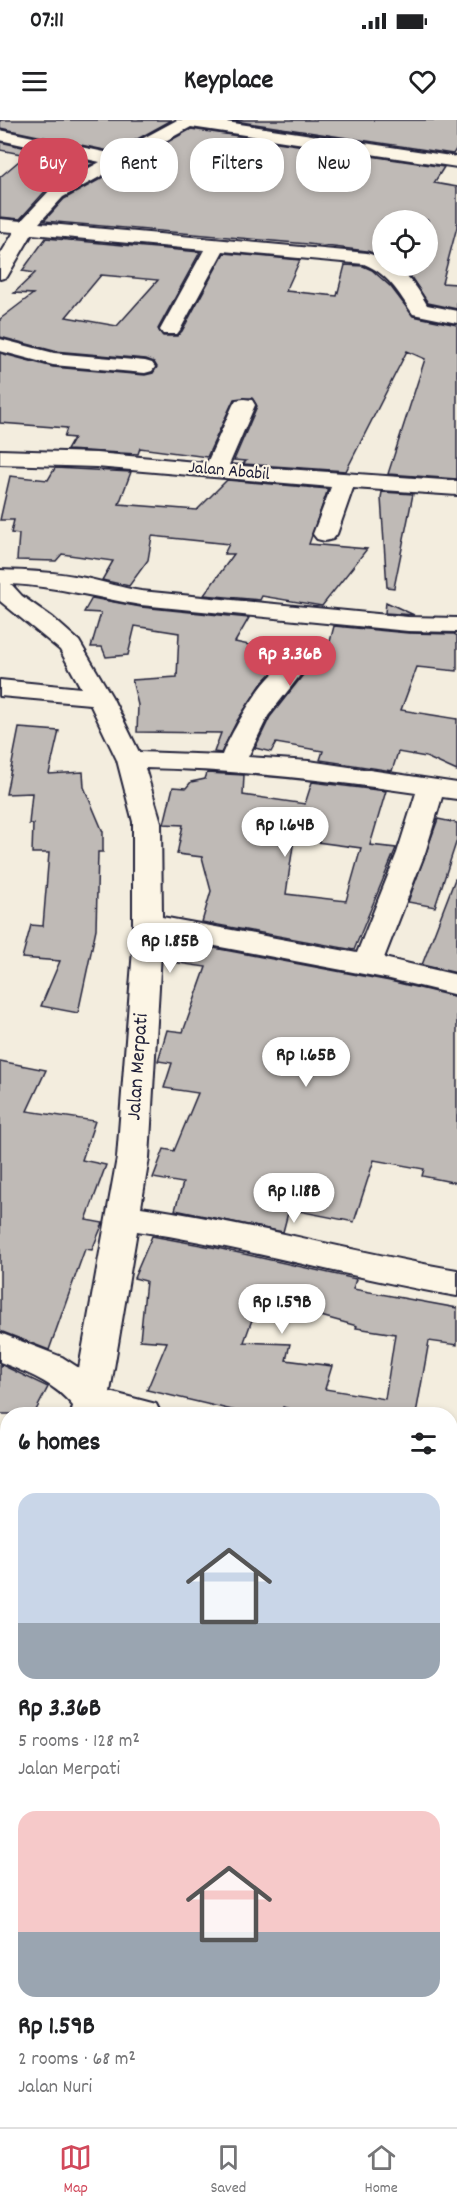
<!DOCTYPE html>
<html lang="en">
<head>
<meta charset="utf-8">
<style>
  body { margin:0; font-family:Dekko,sans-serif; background:#f2f2f2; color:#202124; height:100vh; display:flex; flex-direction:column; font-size:22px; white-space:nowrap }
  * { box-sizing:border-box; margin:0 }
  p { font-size:20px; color:#757577 }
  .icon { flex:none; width:33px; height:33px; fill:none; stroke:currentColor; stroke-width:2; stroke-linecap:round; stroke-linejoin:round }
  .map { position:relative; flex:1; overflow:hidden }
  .sheet { position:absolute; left:0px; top:1287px; width:458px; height:720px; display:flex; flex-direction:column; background:#fff; border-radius:24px 24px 0 0; box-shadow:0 3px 9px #0003 }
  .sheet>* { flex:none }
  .hud { position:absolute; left:18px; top:18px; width:422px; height:54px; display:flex; gap:12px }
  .controls { position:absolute; left:372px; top:90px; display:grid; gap:12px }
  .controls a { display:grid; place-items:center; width:66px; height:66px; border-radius:50%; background:#fff; box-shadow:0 3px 9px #0003; font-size:30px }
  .price { position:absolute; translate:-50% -51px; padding:0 14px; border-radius:21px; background:#fff; color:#222; font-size:20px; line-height:39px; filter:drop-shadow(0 2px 3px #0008) }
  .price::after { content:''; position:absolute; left:50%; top:36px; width:18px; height:14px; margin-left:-9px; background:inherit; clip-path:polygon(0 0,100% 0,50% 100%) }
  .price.active { background:#d1495b; color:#fff }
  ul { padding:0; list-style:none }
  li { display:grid; align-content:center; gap:12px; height:318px; padding:0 18px }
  li span { display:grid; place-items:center; height:186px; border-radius:18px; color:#555 }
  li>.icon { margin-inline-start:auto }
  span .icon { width:108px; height:108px; fill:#fffc; stroke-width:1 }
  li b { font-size:26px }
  h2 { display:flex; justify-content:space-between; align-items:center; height:72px; padding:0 18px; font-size:26px }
  .tag { padding:0 21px; border-radius:24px; background:#fff; box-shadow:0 3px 9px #0003; font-size:21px; line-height:54px }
  .tag.active { background:#d1495b; color:#fff }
  .status { display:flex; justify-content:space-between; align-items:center; height:42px; padding:0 30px; background:#fff; direction:ltr }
  .status svg { height:16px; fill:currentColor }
  header { display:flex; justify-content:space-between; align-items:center; height:78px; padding:0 18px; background:#fff; font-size:27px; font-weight:800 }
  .tabs { display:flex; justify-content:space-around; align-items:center; height:84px; border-top:2px solid #e0e0e0; background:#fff; font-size:16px; color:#757577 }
  .tabs a { display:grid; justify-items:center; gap:3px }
  .tabs .active { color:#d1495b }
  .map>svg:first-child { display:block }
</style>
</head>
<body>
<div class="status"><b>07:11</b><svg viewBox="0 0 49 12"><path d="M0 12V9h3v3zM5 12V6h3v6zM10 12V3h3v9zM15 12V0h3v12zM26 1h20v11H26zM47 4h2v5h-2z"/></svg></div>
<header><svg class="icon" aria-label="menu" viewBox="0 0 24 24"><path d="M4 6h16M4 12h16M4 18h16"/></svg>Keyplace<svg class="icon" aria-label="heart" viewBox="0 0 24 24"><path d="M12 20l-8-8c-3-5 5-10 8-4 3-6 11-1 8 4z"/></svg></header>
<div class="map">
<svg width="457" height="2007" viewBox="0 0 457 2007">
  <rect width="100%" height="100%" fill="#f3edde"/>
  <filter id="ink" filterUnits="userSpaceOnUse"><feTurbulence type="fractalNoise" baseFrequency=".0167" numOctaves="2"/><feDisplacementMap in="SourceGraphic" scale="12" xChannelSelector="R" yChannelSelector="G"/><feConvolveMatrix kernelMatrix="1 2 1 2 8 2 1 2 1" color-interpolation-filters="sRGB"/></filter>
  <g filter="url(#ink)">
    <path fill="#bfbab6" stroke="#22223b" stroke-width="1.5" fill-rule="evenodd" d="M0,0H172L114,32L0,8Z
      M228,0H457V28L453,34Z
      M191,9L444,47L434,63L457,67V107L442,163L457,164V189L428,183L411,157L393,146H428V100H382V136L367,131L308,124L44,101L64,79Z
      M0,22L94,43L49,67L20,99L0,97V57L26,35L0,30Z
      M46,118L200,132L158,209L163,216H177L182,211L224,133L300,140L286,171L337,176L345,145L363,146L372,150L391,167L413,196L457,205V359L388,354L425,239L407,231L346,351L243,344L246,341L234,340L257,286L252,278L234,279L207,337L140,328L138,334L67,330L74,318L64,317L67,308L0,303V233L53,247L145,255L153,253L157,247L154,242L146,239L54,231L0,217V199L33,174L14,173L35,153L22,151ZM101,155L158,160L117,206L66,197Z
      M55,348L131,352L119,384L197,390L227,360L328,369L309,424L367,429L322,486L262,476L260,480L204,475L234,434H224L229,424L152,416L148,440L129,466L102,460L113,441L62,434L56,441L17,440L19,414L11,413L14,400H0L10,356L48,360Z
      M382,372L413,374L394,468L387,467L381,378Z
      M92,478L141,487L249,498L235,522L325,541L334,506L408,513L454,514L457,516V551L417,547L401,590L457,599V651L426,637L398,632L392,651L320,640L323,631L276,623L271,632L255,628L270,597L303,555L299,548L288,545L278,547L262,563L237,601L221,633L214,632L221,613L137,612L138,585L132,560L177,557L179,513L135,506L128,535L106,537L102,527H91L101,493L84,492Z
      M386,482L414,495L385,493Z
      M19,608L59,611L49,654L83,652L84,667L103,712V732H98L96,809L78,893L41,886L60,841L22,838L31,805L43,806L49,733H32L33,704H29L32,673L6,674Z
      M207,653L244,655L243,675L305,684L312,662L386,671L370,725L396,728L354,830L202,802L211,771L202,737L177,734L183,705L164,704L173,667L186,668L191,662L205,659ZM294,719L361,728L346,781L286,774Z
      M438,699L457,703V720L435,787L408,782Z
      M455,759L457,760V853L422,845Z
      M177,821L390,861L457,877V1063L422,1056L424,1049L374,1040L354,1102L289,1089L283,1112L175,1090L183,1063L153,1058L164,1029L174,1031L198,973L164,968L172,943L158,941L167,910L183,912L206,847L171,842Z
      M0,941L46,950L27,991L95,1001L82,1040L106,1045L86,1100L103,1103L92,1130L85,1129L49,1230L0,1211Z
      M152,1116L217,1128L356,1159L353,1169L457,1188V1225L429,1221L416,1294H306L283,1287L281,1294H249L147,1270L167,1222L140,1220L146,1161L134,1158ZM262,1172L315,1182L310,1193L357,1206L356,1208L395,1214L385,1279L325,1269L332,1246L286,1240L290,1224L244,1222Z
      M0,1244L48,1267L34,1294H0Z"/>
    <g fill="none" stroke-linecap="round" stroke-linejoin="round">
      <defs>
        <path id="street" d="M177,0H213L457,37V47L191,7L63,77L39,103L367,133L382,138V146C405,146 417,167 427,185L457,191V203L413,194C399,174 389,154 364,144L223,131L180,210L177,214H163L160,210L204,130L32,114L7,157L0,159V135L14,112L0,111V99L21,101L51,69L100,42L0,20V10L114,34Z
          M0,219L54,233L145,241L152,243L155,247L152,251L145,253L53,245L0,231Z
          M244,279L252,280L255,285L229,345L457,361V375L353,368L337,414L333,419L325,421L317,419L313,414L331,367L96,347L0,344V330L96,333L207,343L233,285L236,280Z
          M0,450C29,451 57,452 85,458C104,462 122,468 141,471L408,497L457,498V512L408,511L141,485C97,478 56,466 11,464L22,476L53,498L79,521L112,577L139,632L222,635C230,615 261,560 279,549C285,545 291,547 297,549L301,554L268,596L248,637L309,641L457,663V679L442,677L425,733L384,838L457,855V875L390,859L162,816L149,1038L141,1087C247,1102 351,1132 457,1150V1176C350,1158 245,1127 137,1111L110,1272L156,1284L161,1294H71L73,1286C54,1262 27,1253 0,1242V1213L62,1237L79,1248L117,1038L133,829V702L117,640L90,584L0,576V560L81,568L60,530L0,481ZM145,648C238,650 325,660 416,673L397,733L357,833L162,797L161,702Z
          M450,1345L457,1347V1379L450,1377Z
          M8,1550V1602L0,1604V1553Z
          M0,1613L8,1616V1654L0,1651Z
          M450,1783L457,1786V1828L450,1825Z
          M58,2000H155L158,2007H55Z"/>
      </defs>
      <use href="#street" stroke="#22223b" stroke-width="4"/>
      <use href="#street" fill="#fcf5e5" fill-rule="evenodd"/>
    </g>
  </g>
  <g text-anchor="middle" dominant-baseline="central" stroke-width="4.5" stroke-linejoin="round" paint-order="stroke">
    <g font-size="18" fill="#22223b" stroke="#fcf5e5">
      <text transform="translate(229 352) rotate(5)">Jalan Ababil</text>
    </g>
    <g font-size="21" fill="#22223b" stroke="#fcf5e5">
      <text transform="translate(139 947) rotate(-86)">Jalan Merpati</text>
    </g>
  </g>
</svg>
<div class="controls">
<a><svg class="icon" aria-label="locate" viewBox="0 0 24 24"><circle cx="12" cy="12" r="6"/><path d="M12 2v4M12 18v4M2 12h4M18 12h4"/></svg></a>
</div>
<b class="price active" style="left:290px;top:567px">Rp 3.36B</b>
<b class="price" style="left:285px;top:738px">Rp 1.64B</b>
<b class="price" style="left:170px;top:854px">Rp 1.85B</b>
<b class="price" style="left:306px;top:968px">Rp 1.65B</b>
<b class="price" style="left:294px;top:1104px">Rp 1.18B</b>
<b class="price" style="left:282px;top:1215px">Rp 1.59B</b>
<div class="hud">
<a class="tag active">Buy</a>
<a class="tag">Rent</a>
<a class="tag">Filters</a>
<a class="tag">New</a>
</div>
<section class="sheet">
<h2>6 homes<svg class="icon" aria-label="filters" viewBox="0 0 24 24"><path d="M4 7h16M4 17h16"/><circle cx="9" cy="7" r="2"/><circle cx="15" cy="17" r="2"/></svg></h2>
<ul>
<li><span style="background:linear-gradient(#c9d6e8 70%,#9aa5b1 0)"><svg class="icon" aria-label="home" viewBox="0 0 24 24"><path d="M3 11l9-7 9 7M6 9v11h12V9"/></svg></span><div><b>Rp 3.36B</b><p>5 rooms · 128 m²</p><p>Jalan Merpati</p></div></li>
<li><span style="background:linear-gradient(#f6c9c9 65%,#9aa5b1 0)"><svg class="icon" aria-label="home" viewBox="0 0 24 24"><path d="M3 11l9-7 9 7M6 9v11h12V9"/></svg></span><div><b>Rp 1.59B</b><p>2 rooms · 68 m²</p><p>Jalan Nuri</p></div></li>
</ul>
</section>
</div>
<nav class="tabs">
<a class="active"><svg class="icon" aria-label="map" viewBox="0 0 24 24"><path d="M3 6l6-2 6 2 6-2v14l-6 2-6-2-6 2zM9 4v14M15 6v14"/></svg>Map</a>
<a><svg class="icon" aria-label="saved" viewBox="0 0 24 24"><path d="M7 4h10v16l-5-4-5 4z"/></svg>Saved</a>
<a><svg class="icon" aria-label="home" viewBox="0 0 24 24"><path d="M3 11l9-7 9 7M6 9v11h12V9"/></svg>Home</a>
</nav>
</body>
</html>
